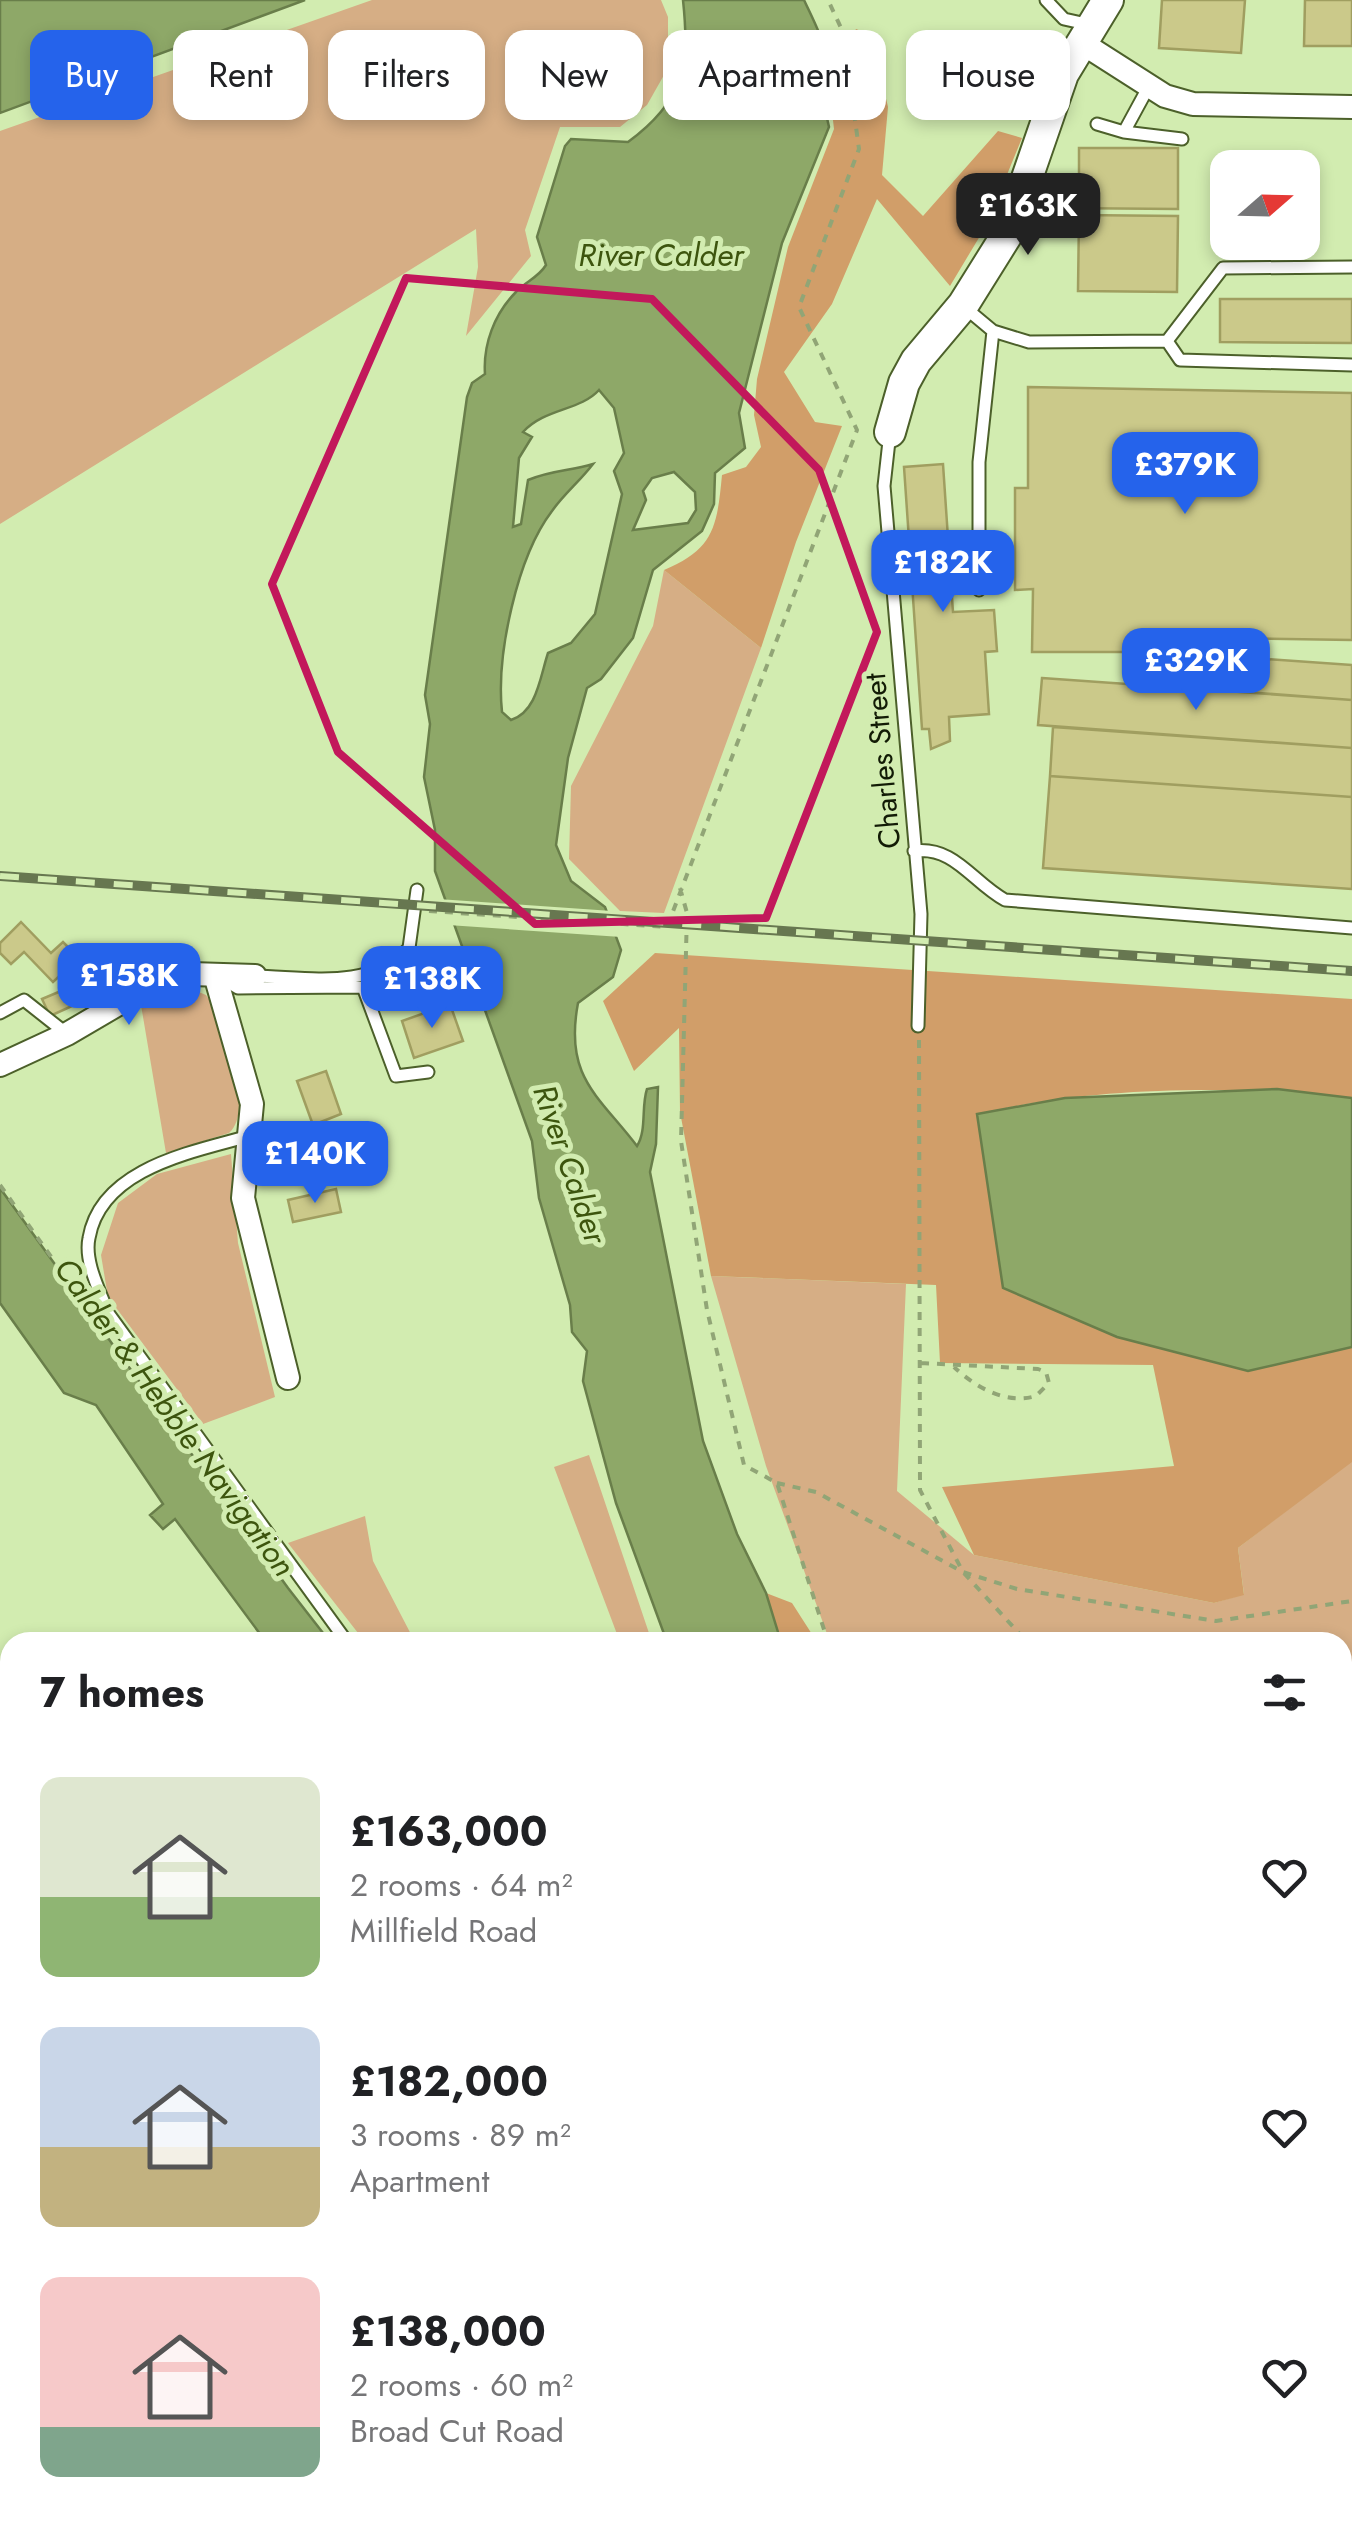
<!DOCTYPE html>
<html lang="en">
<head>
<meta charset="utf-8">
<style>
  body { margin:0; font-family:Jost,sans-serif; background:#f2f2f2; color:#202124; height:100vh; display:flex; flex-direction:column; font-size:38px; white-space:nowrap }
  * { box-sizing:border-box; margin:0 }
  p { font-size:32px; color:#757577 }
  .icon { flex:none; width:55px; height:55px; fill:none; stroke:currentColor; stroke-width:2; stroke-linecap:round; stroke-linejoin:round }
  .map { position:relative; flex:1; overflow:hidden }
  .drawer { position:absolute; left:0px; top:1632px; width:1352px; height:892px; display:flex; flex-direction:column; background:#fff; border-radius:30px 30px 0 0; box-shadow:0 5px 15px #0003 }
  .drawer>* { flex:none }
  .hud { position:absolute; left:30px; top:30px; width:1292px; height:90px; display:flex; gap:20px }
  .needle { width:65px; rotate:70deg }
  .tools { position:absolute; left:1210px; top:150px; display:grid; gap:20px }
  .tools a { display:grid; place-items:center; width:110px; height:110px; border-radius:20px; background:#fff; box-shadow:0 5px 15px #0003; font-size:50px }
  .price { position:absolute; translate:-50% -85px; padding:0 22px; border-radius:20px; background:#2563eb; color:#fff; font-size:32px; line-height:65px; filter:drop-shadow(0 2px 5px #0008) }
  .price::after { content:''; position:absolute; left:50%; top:60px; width:30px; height:22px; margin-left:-15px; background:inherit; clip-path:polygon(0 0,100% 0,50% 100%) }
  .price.current { background:#222; color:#fff }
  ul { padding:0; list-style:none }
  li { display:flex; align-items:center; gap:30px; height:250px; padding:0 40px }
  li span { display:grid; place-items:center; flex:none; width:280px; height:200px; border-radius:20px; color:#555 }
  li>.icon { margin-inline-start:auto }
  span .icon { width:120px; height:120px; fill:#fffc; stroke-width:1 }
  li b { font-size:42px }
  h2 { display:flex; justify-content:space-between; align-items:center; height:120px; padding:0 40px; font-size:42px }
  .pill { padding:0 35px; border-radius:20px; background:#fff; box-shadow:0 5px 15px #0003; font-size:35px; line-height:90px }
  .pill.current { background:#2563eb; color:#fff }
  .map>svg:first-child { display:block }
</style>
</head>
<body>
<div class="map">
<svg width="1352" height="2523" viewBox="0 0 1352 2523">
  <rect width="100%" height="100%" fill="#d2ecb0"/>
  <path fill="#d6ae85" d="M372,0H661L668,17V68L647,105L620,127H560L525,230L531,256L466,336L478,267L476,229L0,524V131Z
    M664,570L761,648L664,913L620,911L569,859L571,786L653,626Z
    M182,985L206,995L215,1008C223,1038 255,1110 229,1133L166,1153L141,1005Z
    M231,1154L238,1243L275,1397L203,1424L108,1297L101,1255L118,1203L157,1174Z
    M711,1276L906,1284L897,1491L974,1555L1214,1603L1244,1594L1238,1548L1352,1460V1881L1343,1882L1342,1642H830L766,1466Z
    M589,1455L652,1642H620L554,1467Z
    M365,1516L373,1561L415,1642H365L288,1543Z
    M0,1842L10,1848V1948L0,1942Z
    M1352,2080V2158L1342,2156L1343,2083Z
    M1343,2332L1352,2334V2501L1343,2502Z"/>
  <path fill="#d19e69" d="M856,29L871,35L888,107L882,175L923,216L998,131L1022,138L986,226L950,286L877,199L832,304L784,372L815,422L842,426L796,542L761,648L664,570C714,549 717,527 722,475L746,467L761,447L754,415L757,379L788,247L834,129L831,103L840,95L838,65Z
    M655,953L1352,999V1098C1242,1085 1084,1086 978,1115L1248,1371L1352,1347V1462L1238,1548L1244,1595L1214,1603L974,1555L942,1487L1174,1466L1153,1365L940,1363L936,1285L711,1276L680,1112L679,1028L634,1071L603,1001Z
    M766,1593L792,1603L817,1642H781Z
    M1352,1881V2080L1343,2083L1342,1882Z"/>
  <path fill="#8ea868" stroke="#697e4a" stroke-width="2.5" fill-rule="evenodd" d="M0,0H305L0,113Z
    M683,0H804C815,24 845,78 823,100L829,127L782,243L739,413L745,448L715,473L714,504L702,531L653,570L633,638L601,679L587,688L568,758L556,845L571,881L605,907L621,950L613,977L578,1003C564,1077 598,1095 637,1146C647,1130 641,1107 647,1089L658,1087L656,1144L650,1172L703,1441L737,1534L766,1593L781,1642H667L616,1503L583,1381L587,1351L572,1332L570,1305L539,1198L532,1141L435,871V830L424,777L430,724L425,695L467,397L472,383L485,374C483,345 494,314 516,292C526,281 538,278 546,265L537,237L565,146L571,139L628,142C684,101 690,66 683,0ZM599,390L614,408L624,453L614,471L622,494L595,614L571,643L548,653C540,677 537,712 511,720L502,712C496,655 517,557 552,511C564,494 580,481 593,464C570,471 551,470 528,480L521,524L513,527L519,458L532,437L523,432C545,408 580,411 599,390ZM674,472L695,492L696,510L688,523L633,530L646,500L643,491L652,478Z
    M1277,1089L1352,1098V1347L1248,1371L1117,1337L1003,1288L977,1114L1065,1098Z
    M0,1188L288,1588L330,1642H266L175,1519L163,1529L150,1515L163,1504L96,1405L64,1393L0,1303Z
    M1343,2186L1352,2187V2298H1343Z"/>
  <path fill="#d2ecb0" d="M438,899L612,911L621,937L448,925Z"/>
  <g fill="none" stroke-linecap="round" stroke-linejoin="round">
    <path stroke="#697e4a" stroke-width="6" d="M0,1818L10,1827"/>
  </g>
  <path fill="#cbc98a" stroke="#a09e60" stroke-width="2.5" d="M1162,0H1245L1241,53L1159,48Z
    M1305,0H1352V46H1304Z
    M1079,148H1178V209L1057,208V178H1079Z
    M1079,215L1178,216L1177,292L1078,291Z
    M1220,299H1352V343L1220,342Z
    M1028,387L1352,393V640L1147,637L1145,652H1032L1033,589L1015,590V488H1028Z
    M943,464L953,612L994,610L997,651L985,652L989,714L949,717L950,741L931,749L929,729H922L904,467Z
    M1266,659L1352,665V700L1207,689L1209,665L1265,670Z
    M1042,678L1352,700V748L1038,725Z
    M1053,727L1352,748V797L1050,776Z
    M1050,776L1352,797V889L1043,868Z
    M21,922L51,953L63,942L76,955L81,951L101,972L87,986L92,997L50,1016L42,999L80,983L67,969L53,982L24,952L11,964L0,953V943Z
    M450,1004L463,1041L414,1058L402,1021Z
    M326,1071L341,1114L313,1125L297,1081Z
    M336,1189L341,1212L293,1222L288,1200Z"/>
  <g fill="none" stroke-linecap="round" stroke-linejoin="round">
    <defs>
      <path id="service" d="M1046,0L1064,19L1091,25
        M1149,86L1124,132L1182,139
        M1097,124L1124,132
        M963,306L993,331L1029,342L1167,341L1223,268L1352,267
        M1167,341L1180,360L1352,365
        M890,432L884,486L921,914L918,1026
        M979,590V462L993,331
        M914,851C955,846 972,882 1005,900L1352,928
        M255,976C308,977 370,991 409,948L417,890
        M223,979L238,988L363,987L430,962
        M363,987L396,1076L428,1072
        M0,1013L24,1000L67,1034
        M249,1136C193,1152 101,1168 89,1238C84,1262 100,1291 108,1313L347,1642
        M533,2515L549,2523
        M443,2523L469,2515
        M818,2523L819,2515"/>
      <path id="minor" d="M1082,43L1165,96L1193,104L1352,107
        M215,975L252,1104L243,1198L288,1378
        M0,1065L67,1034L161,979L191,974L255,976
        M0,2429L10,2414"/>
      <path id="tertiary" d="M890,432L904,383L916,361L963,305L1008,233L1063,74L1108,0"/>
      <path id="primary" d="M0,2351L10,2356
        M251,2515L263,2523"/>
    </defs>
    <use href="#service" stroke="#4c602a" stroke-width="15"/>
    <use href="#minor" stroke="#4c602a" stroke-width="26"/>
    <use href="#tertiary" stroke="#4c602a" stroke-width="34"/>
    <use href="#primary" stroke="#4c602a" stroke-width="41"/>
    <path stroke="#91a576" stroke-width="4" stroke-dasharray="8 8" stroke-linecap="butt" d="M680,888L687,913L681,1141L707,1310L744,1465L777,1483L828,1642
      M429,911L667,927L857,430L799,307L859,149L843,32L828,0
      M919,1040L920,1490L963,1572L1027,1642
      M0,1185L87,1307
      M921,1363L1038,1369L1046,1372L1049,1383L1036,1396C1006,1405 975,1387 954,1367
      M777,1483L816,1492L963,1572L1017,1589L1216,1621L1352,1601
      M1342,1843L1352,1846
      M0,1888L10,1894
      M1342,2170L1352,2173
      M1342,2340L1352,2336
      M1270,2523L1274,2515"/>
    <use href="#service" stroke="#fff" stroke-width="11"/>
    <use href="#minor" stroke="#fff" stroke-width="22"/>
    <use href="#tertiary" stroke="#fff" stroke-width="30"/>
    <use href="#primary" stroke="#fff" stroke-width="38"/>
    <defs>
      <path id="rail" d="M0,876L1352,971"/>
    </defs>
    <use href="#rail" stroke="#677750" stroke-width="10"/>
    <use href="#rail" stroke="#d2ecb0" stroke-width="6" stroke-dasharray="19" stroke-linecap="butt"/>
  </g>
  <path fill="none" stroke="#c2185b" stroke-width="8" stroke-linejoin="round" d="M406,278L652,299L819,470L877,632L766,918L535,924L338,752L272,584Z"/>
  <g text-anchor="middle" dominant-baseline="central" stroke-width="10" stroke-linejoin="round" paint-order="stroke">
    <g font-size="30" fill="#121b05" stroke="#d2ecb0">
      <text transform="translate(882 761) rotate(-95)">Charles Street</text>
    </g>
    <g font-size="32" font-style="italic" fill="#3d550e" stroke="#d2ecb0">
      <text x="661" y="255">River Calder</text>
      <text transform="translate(570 1164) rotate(71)">River Calder</text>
      <text transform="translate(175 1417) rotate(54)">Calder &amp; Hebble Navigation</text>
    </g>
  </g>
</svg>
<div class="tools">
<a><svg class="needle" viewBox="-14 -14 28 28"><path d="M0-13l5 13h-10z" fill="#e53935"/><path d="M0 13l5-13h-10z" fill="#757577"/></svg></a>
</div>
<b class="price current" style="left:1028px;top:258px">£163K</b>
<b class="price" style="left:1185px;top:517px">£379K</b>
<b class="price" style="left:943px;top:615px">£182K</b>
<b class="price" style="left:1196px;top:713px">£329K</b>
<b class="price" style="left:129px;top:1028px">£158K</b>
<b class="price" style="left:432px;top:1031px">£138K</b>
<b class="price" style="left:315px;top:1206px">£140K</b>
<div class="hud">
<a class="pill current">Buy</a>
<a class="pill">Rent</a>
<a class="pill">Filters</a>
<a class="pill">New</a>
<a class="pill">Apartment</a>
<a class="pill">House</a>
</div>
<section class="drawer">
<h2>7 homes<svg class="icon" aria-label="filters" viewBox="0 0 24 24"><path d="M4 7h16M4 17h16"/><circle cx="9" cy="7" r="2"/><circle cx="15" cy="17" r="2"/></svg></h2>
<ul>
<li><span style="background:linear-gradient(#dfe7d0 60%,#8fb573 0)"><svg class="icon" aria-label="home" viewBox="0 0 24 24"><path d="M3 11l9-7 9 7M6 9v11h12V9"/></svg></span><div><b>£163,000</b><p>2 rooms · 64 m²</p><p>Millfield Road</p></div><svg class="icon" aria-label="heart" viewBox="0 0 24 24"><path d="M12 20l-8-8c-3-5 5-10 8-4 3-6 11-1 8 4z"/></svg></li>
<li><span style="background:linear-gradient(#c9d6e8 60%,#c2b280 0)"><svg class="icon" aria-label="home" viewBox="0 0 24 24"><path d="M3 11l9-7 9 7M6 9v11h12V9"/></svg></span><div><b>£182,000</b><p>3 rooms · 89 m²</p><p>Apartment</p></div><svg class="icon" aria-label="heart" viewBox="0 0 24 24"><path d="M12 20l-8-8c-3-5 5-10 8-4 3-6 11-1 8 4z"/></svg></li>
<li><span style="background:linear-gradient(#f6c9c9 75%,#7fa58c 0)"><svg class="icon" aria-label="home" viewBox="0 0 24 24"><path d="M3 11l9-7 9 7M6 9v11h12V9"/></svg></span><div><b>£138,000</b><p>2 rooms · 60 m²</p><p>Broad Cut Road</p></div><svg class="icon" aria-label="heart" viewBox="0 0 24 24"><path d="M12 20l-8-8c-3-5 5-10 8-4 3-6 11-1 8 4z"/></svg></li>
</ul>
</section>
</div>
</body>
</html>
